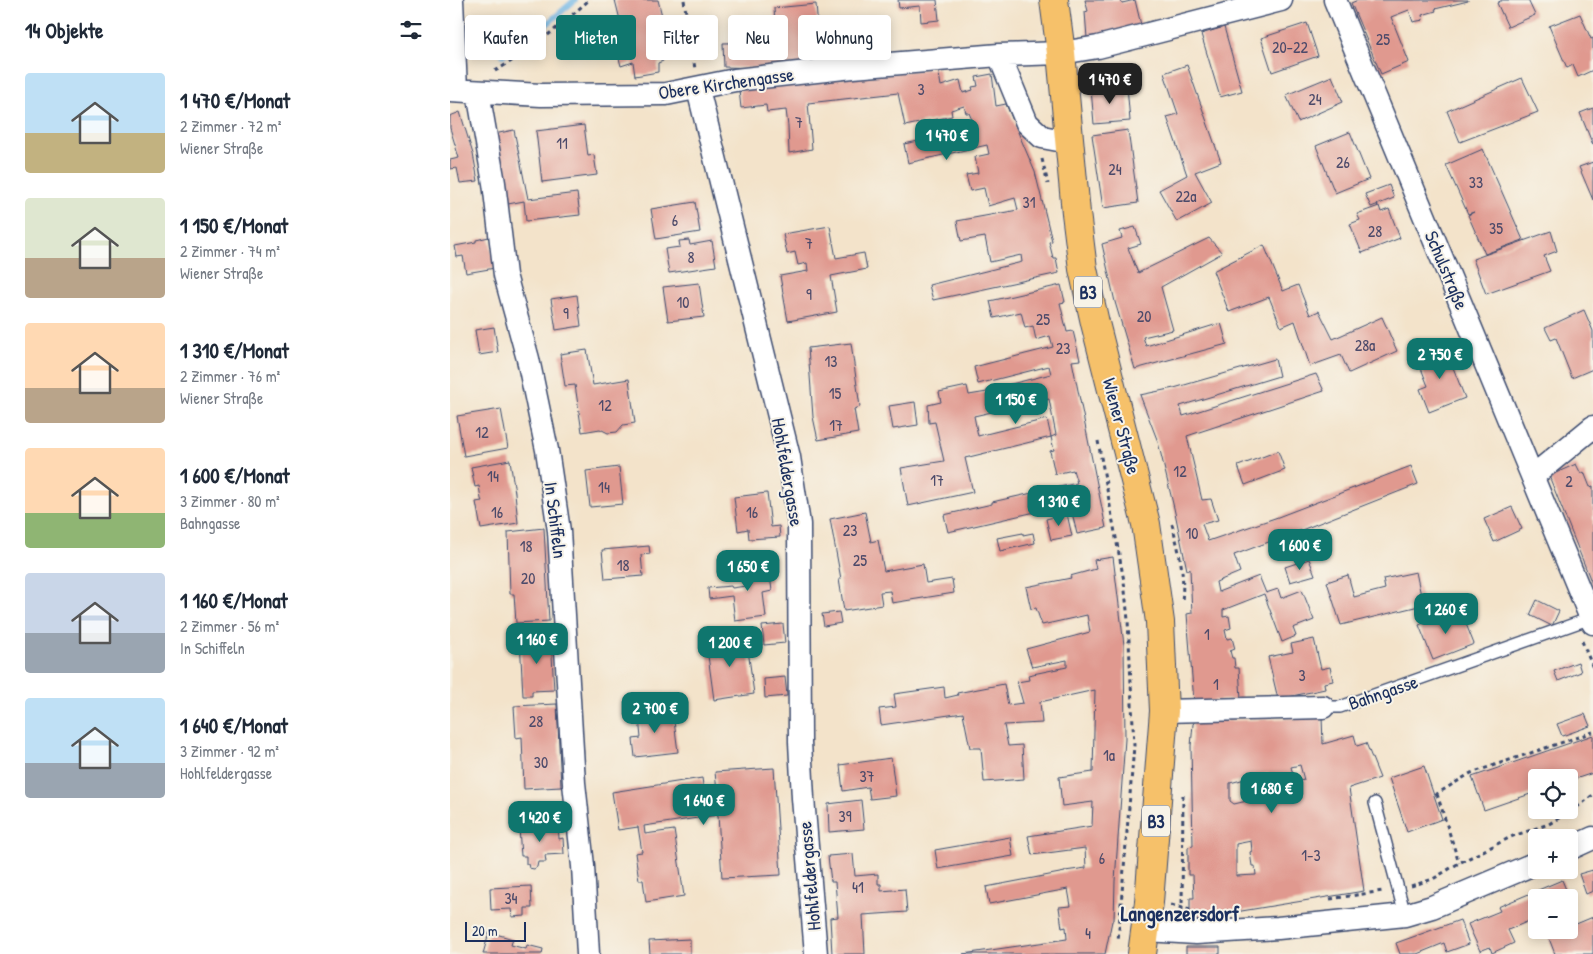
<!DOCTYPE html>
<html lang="de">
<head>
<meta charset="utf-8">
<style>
  body { margin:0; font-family:"Patrick Hand",sans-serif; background:#f6f6f7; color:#1f2937; height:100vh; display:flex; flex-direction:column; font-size:19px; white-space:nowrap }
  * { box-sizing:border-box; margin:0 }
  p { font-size:16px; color:#747a83 }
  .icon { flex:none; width:28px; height:28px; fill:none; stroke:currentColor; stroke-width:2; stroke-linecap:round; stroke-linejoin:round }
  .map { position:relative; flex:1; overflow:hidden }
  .side { display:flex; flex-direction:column; background:#fff; width:450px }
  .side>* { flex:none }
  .top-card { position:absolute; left:15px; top:15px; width:475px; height:45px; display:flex; gap:10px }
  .fabs { position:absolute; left:1078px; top:769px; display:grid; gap:10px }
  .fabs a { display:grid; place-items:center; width:50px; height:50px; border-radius:5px; background:#fff; box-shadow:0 2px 12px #0003; font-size:25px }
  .scale { position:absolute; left:15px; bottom:12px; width:61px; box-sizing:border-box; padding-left:5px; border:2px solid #1b2f5e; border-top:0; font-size:14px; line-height:18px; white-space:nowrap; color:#1b2f5e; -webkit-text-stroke:4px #f7f3e8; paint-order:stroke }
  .price { position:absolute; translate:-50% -42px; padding:0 11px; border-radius:10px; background:#0f766e; color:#fff; font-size:16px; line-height:32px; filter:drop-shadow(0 1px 2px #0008) }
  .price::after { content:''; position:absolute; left:50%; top:30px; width:15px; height:11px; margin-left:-8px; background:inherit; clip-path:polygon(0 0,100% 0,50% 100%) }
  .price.on { background:#222; color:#fff }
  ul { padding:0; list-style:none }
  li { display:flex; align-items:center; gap:15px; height:125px; padding:0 25px }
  li span { display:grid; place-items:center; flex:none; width:140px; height:100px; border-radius:5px; color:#555 }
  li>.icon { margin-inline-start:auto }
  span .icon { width:60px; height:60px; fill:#fffc; stroke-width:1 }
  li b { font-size:21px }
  h2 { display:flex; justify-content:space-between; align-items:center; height:60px; padding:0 25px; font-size:21px }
  .chip { padding:0 18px; border-radius:5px; background:#fff; box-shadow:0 2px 12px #0003; font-size:18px; line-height:45px }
  .chip.on { background:#0f766e; color:#fff }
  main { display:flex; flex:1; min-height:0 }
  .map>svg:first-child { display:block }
</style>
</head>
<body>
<main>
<section class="side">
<h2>14 Objekte<svg class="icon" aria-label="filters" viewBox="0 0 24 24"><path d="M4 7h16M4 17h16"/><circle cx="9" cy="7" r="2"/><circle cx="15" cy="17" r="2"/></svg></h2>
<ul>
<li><span style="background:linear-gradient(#bfe0f5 60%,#c2b280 0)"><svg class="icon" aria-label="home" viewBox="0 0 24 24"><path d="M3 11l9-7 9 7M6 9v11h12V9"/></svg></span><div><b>1 470 €/Monat</b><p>2 Zimmer · 72 m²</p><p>Wiener Straße</p></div></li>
<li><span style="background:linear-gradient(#dfe7d0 60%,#b9a48a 0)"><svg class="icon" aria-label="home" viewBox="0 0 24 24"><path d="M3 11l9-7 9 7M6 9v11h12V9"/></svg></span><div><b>1 150 €/Monat</b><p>2 Zimmer · 74 m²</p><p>Wiener Straße</p></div></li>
<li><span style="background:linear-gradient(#ffd9b3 65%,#b9a48a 0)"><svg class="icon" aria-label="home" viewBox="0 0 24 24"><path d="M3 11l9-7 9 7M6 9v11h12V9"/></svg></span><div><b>1 310 €/Monat</b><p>2 Zimmer · 76 m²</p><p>Wiener Straße</p></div></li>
<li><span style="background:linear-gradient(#ffd9b3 65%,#8fb573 0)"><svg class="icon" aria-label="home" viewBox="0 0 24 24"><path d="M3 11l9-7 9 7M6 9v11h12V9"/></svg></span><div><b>1 600 €/Monat</b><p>3 Zimmer · 80 m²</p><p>Bahngasse</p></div></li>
<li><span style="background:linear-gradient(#c9d6e8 60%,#9aa5b1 0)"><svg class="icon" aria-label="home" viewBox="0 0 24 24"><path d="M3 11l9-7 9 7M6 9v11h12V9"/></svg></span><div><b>1 160 €/Monat</b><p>2 Zimmer · 56 m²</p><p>In Schiffeln</p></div></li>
<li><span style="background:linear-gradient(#bfe0f5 65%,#9aa5b1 0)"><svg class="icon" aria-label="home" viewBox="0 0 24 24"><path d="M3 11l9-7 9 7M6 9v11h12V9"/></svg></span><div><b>1 640 €/Monat</b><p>3 Zimmer · 92 m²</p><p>Hohlfeldergasse</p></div></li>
</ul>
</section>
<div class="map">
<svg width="1143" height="954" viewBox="0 0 1143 954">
  <rect width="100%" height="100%" fill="#f7f3e8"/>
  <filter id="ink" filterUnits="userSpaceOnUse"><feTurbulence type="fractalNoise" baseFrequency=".02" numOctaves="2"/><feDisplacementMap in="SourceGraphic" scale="10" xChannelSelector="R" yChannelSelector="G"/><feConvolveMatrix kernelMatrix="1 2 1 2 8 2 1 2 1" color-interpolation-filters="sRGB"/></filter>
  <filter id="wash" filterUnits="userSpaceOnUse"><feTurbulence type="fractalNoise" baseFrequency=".0096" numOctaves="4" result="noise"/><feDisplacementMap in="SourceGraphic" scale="20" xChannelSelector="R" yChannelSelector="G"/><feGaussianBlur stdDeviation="1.12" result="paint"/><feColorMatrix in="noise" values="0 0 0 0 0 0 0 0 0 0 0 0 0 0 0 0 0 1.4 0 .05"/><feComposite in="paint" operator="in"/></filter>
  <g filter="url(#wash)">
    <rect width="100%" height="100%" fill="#f3e3ca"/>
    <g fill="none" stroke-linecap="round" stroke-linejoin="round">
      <path stroke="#6eb6e6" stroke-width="6" d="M53,55L84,35L125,0"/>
    </g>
    <g id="blocks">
      <path fill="#e0998f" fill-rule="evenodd" d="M165,0H208L214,24L220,23V26L232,24L234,37L224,39V42L220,43L222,53L214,54L213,61L208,63V72L185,76L183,62L171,66L160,23L170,20Z
        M448,0H487L489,20L471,22L470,6L449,8Z
        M635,0H671L672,3L685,0L691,25L637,38L635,12L638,11Z
        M908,0H1018V1L985,9L986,11L972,15L973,20L963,22L959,10L941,17L959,62L931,74L901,3Z
        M1052,0H1078L1085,15L1058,27L1047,3Z
        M366,4L368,29L357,30L361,63L311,68L274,67L273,43L326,42L324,8Z
        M1130,14L1141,39L1143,38V70L1128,77L1123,65L1117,68L1099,26Z
        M857,23L868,56L822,72L811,38Z
        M774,27L792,91L770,97L751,34Z
        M737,65L771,162L745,172L762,203L727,222L709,190L737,175L717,117L728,114L714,73Z
        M488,68L491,86L510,80L513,93L523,90L522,87L528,86L526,77L542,74L546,106L556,104L585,172L602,241L599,242L603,258H606L609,273L483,300L479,285L572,262L571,255L540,262L535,237L511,241L507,221L568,210L565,198L538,206L534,188L520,191L516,175L528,173L525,157L539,154L537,145L458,163L454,144L526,129L519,113H516L514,106L501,110L502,116L455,126L448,93L358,103L362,149L339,153L338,126L336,110L317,112L316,105L291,108L289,90Z
        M882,76L893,102L848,122L836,95Z
        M1072,78L1088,112L1010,142L997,111Z
        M677,86L680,121L644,124L641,89Z
        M1143,108V145L1130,113Z
        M10,112L23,154L28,181L10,183L7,168L0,169V160L9,158L0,128V116Z
        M134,125L138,156L144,155L147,175L92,182L86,131Z
        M64,130L78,199L127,193L130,215L76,221L74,201L58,204L44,134Z
        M678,130L688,203L653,208L642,135Z
        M900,132L919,179L885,193L866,146Z
        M1033,149L1073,240L1035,254L1018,215L1024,212L1018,214L996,165Z
        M1143,162V200L1129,167Z
        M939,185L944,198L921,207L915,194Z
        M245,202L250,232L206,239L201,209Z
        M929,206L931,212L939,209L950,238L912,253L900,224L910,220L907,214Z
        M380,226L386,258L414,253L417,269L381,276L387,312L338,321L330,276L358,271L357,263L348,265L345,252L337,254L333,234Z
        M685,227L691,244L678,248L688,273L759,238L772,253L711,287L723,330L693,337L696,346L771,323L777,344L685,369L665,302L652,244L672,238L670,231Z
        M1101,231L1107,251L1094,256L1100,271L1036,294L1023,259Z
        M39,237L45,268L16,273L13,256L7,257L5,246L26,242V240Z
        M239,240L240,245L262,241L266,266L219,273L215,249L230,247L229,241Z
        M814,245L833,291L848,285L860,315L869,311L883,339L932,317L947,351L899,373L891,355L860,366L845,321L831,327L819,297L779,312L763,271Z
        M249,283L254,317L218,321L213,287Z
        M611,285L615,302L610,303L617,332L623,331L630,360L622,361L656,528L627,534L620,504L498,532L494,515L542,504V502L627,483L623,470L605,474L600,451L604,450L601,437L606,435L599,399L524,416L528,436L597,419L601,437L515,458L523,492L458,506L451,468L494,461L485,422L479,423L478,405L491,402L489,392L517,386L519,395L537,392V390L601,374L599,366L528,384L524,367L603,347L600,336L586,340L583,326L575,328L571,312L544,318L540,301Z
        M127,295L131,326L106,330L101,299Z
        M1134,310L1143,331V369L1122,378L1106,338L1101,340L1095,328Z
        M44,327L48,352L29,355L25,330Z
        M401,343L410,407L404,409L408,433L368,440L363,417L358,348Z
        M995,347L1015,398L979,412L970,389L978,386L967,358Z
        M137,350L143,385L179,379L185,423L173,425L167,432L158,433L150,429L132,432L125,385L115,386L110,354Z
        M825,359L829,376L730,406L733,416L866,374L874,391L737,436L752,500L761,499L768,520L752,524L758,541L828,517L961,466L968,484L844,533L850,549L831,557L824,540L784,555L790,572L766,582L768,592L809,576L816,593L828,589L831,598L852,590L864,620L843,628L846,636L832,642L814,594L773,610V617L779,616L781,628L775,630L777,639L782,638L785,649L780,651L782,658H784L785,668H789L791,699L744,702L737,614L742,613L740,569L737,570L724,508L708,442L690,395L724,388Z
        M465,402L468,425L443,429L439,406Z
        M51,409L58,448L14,456L7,416Z
        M828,451L835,470L795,485L788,466Z
        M60,460L65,493L68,523L31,529L26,502L32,501L31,499L29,486L25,487L21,467Z
        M1126,464L1131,474L1134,472L1140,487L1143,486V586L1099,476Z
        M169,467L173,504L140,507L136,471Z
        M317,493L321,527L329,526L330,537L299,539L298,529L288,531L284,497Z
        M1062,507L1072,529L1044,542L1034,519Z
        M415,512L421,542L428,540L434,571L473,564L476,583L502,579L504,593L442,603L440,591L430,592L432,605L394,611L389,579H391L380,519Z
        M617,514L622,536L601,540L596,519Z
        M94,528L99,621L66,623L64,594H60L58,532Z
        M573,533V535L583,533L585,543L550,551L547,538Z
        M199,546L200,554L191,555L193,576L155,579L152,550Z
        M663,557L674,645L675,739L665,881L664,920L662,921L655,954H513L617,939L616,927L612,928L609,907L621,906L618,889L539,904L536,887L615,872V871L636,868L635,848L582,855L578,836L642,826L643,802L612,806L609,777L643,772L645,690L590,702L592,723L554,725L558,746L572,745L574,779L534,782L531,748H520L513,713L431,725L429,709L446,707L444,694L494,687L495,698L508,695L507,693L554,684L558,705L573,703L567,682L579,680L578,675L617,667V660L582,667L576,649L640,632L637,615L592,625L586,608L581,609L576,587L621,578L620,576L646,569L644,560Z
        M859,559L865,575L840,582L835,567Z
        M318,560L322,591L313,593L316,617L285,621L282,596L259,599L258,588L281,586L282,588L296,586L293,563Z
        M966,572L973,605L891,625L877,582L898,575L904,597L935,589L933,579Z
        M1087,600L1109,611L1102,626L1080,615Z
        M1010,609L1024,644L983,660L969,625Z
        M389,612L391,623L374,626L372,614Z
        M333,624L335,643L314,645L312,626Z
        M296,635L304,694L264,700L256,641Z
        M101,637L104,690L82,691V696H73L70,639Z
        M864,639L871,669L880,667L883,681L874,683L875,689L828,699L818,657L843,652L841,644Z
        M1128,662L1131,672L1108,681L1104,671Z
        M335,677L337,696L315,698L314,679Z
        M107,704L111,787L74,789L72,737L66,738L64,706Z
        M215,710L217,722L224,721L228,752L185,757L183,739L191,738L189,718L178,719V714Z
        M1135,714L1140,726L1112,736L1107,724Z
        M774,716L775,721L872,717L873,744L904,735L907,746L916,743L930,778L899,788L914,891L767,915V918H764V921H746V914H740V898H744L743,875H738V847L743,846L741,746L743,724L746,720ZM850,765L854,780L845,782L841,767ZM818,773L823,795L784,804L780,801V783ZM801,841L802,851L800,852L802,866H805L806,875L786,876V844Z
        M1143,735V773L1119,781V778H1086V792L1034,810L1022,777Z
        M441,758L446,796L420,799L418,787L393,791L390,765Z
        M974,766L992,819L957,832L939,778Z
        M324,768L331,875L272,878L268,815L194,826L195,834L224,830L234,896L196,902L193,880H189L185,853L192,852L188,827L168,830L162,792L252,778L254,792L267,791L265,772Z
        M411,800L414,829L379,832L378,804Z
        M108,823L109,839L113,838L114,854L95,855L96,862H88L87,867L84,869L79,868L78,864H76V856H71L69,828L76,827V825Z
        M560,837L563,856L488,869L485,850Z
        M403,854L405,876L428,874V884H431V891L455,889L457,912L413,915L415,954H382L380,918L388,917L385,882H381L378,856Z
        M1143,870V891L1136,894L1129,874Z
        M1112,880L1122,904L1119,905V898H1086V918L1058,930L1064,943L1042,953L1040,947L1030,951L1018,924L1050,911L1048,907Z
        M81,886L82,908H75V916L62,917L61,909L41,910L40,888Z
        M1143,917V954H1105L1098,936L1112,930H1119V927Z
        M1010,920L1019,944L997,952L994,943L967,954H950L946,943Z
        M39,932L63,939L61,945L76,949L77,945L93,949L92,954H33Z
        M240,939V954H200L199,941Z
        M736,947H770V954H736Z"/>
    </g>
  </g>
  <g filter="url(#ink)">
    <use href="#blocks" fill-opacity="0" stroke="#3b4a6e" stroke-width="1"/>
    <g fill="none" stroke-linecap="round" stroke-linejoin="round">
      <defs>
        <path id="lane" d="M873,707H890L1141,618
          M925,803L955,915"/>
        <path id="street" d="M2,0L6,90
          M885,0L1143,623
          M549,55L577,123L592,137L619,142
          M248,89L339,457L349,524L350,742L353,798L366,954
          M0,90L91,95L216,94L285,80L403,67L549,55L611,53L648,47L831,0
          M28,92L44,183L55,275L78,359L97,450L109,531L124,783L133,866L138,954
          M1083,476L1143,427
          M714,711L873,707
          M1119,849L1143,838
          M696,930L746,933L828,928L955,915L982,907L1086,863"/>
        <path id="primary" d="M604,0L611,53L626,213L633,269L645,323L696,524L710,622L714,711L699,902L692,954"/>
      </defs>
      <use href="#lane" stroke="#3b4a6e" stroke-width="14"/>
      <use href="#street" stroke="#3b4a6e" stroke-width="25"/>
      <use href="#primary" stroke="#3b4a6e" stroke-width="30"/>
      <path stroke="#3b4a6e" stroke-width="3" stroke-dasharray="4 4" stroke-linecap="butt" d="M234,0L245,69
        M45,71C80,51 109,27 139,0
        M592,159L598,184
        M648,441L674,581L678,620L684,746L668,941
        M722,524C729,550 735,574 732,601
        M1132,641L1143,668
        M987,794L1009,863
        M985,795L1021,773L1143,732
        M961,886L983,879L1009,863L1063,836L1099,824L1127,807L1143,795
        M880,899L933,891
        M721,905L740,910
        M732,911L733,793"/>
      <use href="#lane" stroke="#fff" stroke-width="11"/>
      <use href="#street" stroke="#fff" stroke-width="22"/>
      <use href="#primary" stroke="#f6c16b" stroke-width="28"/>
    </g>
  </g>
  <g text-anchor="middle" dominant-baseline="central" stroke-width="4" stroke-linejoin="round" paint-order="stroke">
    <g font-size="16" fill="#4c4a6a">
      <text x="933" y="39">25</text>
      <text x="840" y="47">20-22</text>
      <text x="471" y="89">3</text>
      <text x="865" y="99">24</text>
      <text x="349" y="122">7</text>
      <text x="112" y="143">11</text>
      <text x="893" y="162">26</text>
      <text x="665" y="169">24</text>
      <text x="1026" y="182">33</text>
      <text x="736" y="196">22a</text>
      <text x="579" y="202">31</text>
      <text x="225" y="220">6</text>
      <text x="1046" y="228">35</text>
      <text x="925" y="231">28</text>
      <text x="359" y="243">7</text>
      <text x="241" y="257">8</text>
      <text x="359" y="294">9</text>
      <text x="233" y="302">10</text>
      <text x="116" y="313">9</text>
      <text x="694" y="316">20</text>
      <text x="593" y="319">25</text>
      <text x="915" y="345">28a</text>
      <text x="613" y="348">23</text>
      <text x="381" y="361">13</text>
      <text x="385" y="393">15</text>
      <text x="155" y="405">12</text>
      <text x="386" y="425">17</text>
      <text x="32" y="432">12</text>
      <text x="730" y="471">12</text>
      <text x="43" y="476">14</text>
      <text x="487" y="480">17</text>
      <text x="1119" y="481">2</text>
      <text x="154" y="487">14</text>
      <text x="47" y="512">16</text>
      <text x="302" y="512">16</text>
      <text x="400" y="530">23</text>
      <text x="742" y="533">10</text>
      <text x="76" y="546">18</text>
      <text x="410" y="560">25</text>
      <text x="173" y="565">18</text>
      <text x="78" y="578">20</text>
      <text x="757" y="634">1</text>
      <text x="852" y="675">3</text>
      <text x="766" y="684">1</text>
      <text x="86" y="721">28</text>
      <text x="659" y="755">1a</text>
      <text x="91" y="762">30</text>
      <text x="417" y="776">37</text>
      <text x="395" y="816">39</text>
      <text x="861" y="855">1-3</text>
      <text x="652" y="858">6</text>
      <text x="408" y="887">41</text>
      <text x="61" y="898">34</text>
      <text x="638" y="933">4</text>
    </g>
    <g fill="#f7f3e8" stroke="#5d6a87" stroke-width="1">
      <rect x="624" y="276.5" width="28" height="31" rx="4"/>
      <rect x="692" y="805.5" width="28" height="31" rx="4"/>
    </g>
    <g font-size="18" font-weight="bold" fill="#1b2f5e">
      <text x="638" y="292">B3</text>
      <text x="706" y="821">B3</text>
    </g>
    <g font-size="19" fill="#1b2f5e" stroke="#f7f3e8">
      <text transform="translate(276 83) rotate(-8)">Obere Kirchengasse</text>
      <text transform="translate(997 270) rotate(67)">Schulstraße</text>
      <text transform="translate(672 426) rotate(75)">Wiener Straße</text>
      <text transform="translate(338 472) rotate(80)">Hohlfeldergasse</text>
      <text transform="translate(106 520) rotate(83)">In Schiffeln</text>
      <text transform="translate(933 692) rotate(-19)">Bahngasse</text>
      <text transform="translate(359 876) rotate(-95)">Hohlfeldergasse</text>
    </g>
    <g font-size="21" font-weight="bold" fill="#1b2f5e" stroke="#f7f3e8">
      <text x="730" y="913">Langenzersdorf</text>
    </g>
  </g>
</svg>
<div class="fabs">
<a><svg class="icon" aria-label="locate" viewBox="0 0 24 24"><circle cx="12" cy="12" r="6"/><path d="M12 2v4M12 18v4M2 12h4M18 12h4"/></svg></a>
<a>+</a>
<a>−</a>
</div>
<div class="scale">20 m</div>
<b class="price on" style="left:660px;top:105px">1 470 €</b>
<b class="price" style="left:497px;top:161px">1 470 €</b>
<b class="price" style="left:990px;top:380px">2 750 €</b>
<b class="price" style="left:566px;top:425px">1 150 €</b>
<b class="price" style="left:609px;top:527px">1 310 €</b>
<b class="price" style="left:850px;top:571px">1 600 €</b>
<b class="price" style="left:298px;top:592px">1 650 €</b>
<b class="price" style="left:996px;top:635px">1 260 €</b>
<b class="price" style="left:87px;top:665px">1 160 €</b>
<b class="price" style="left:280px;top:668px">1 200 €</b>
<b class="price" style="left:205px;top:734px">2 700 €</b>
<b class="price" style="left:822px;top:814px">1 680 €</b>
<b class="price" style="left:254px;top:826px">1 640 €</b>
<b class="price" style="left:90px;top:843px">1 420 €</b>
<div class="top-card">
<a class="chip">Kaufen</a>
<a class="chip on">Mieten</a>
<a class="chip">Filter</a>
<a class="chip">Neu</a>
<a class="chip">Wohnung</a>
</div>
</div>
</main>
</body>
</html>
